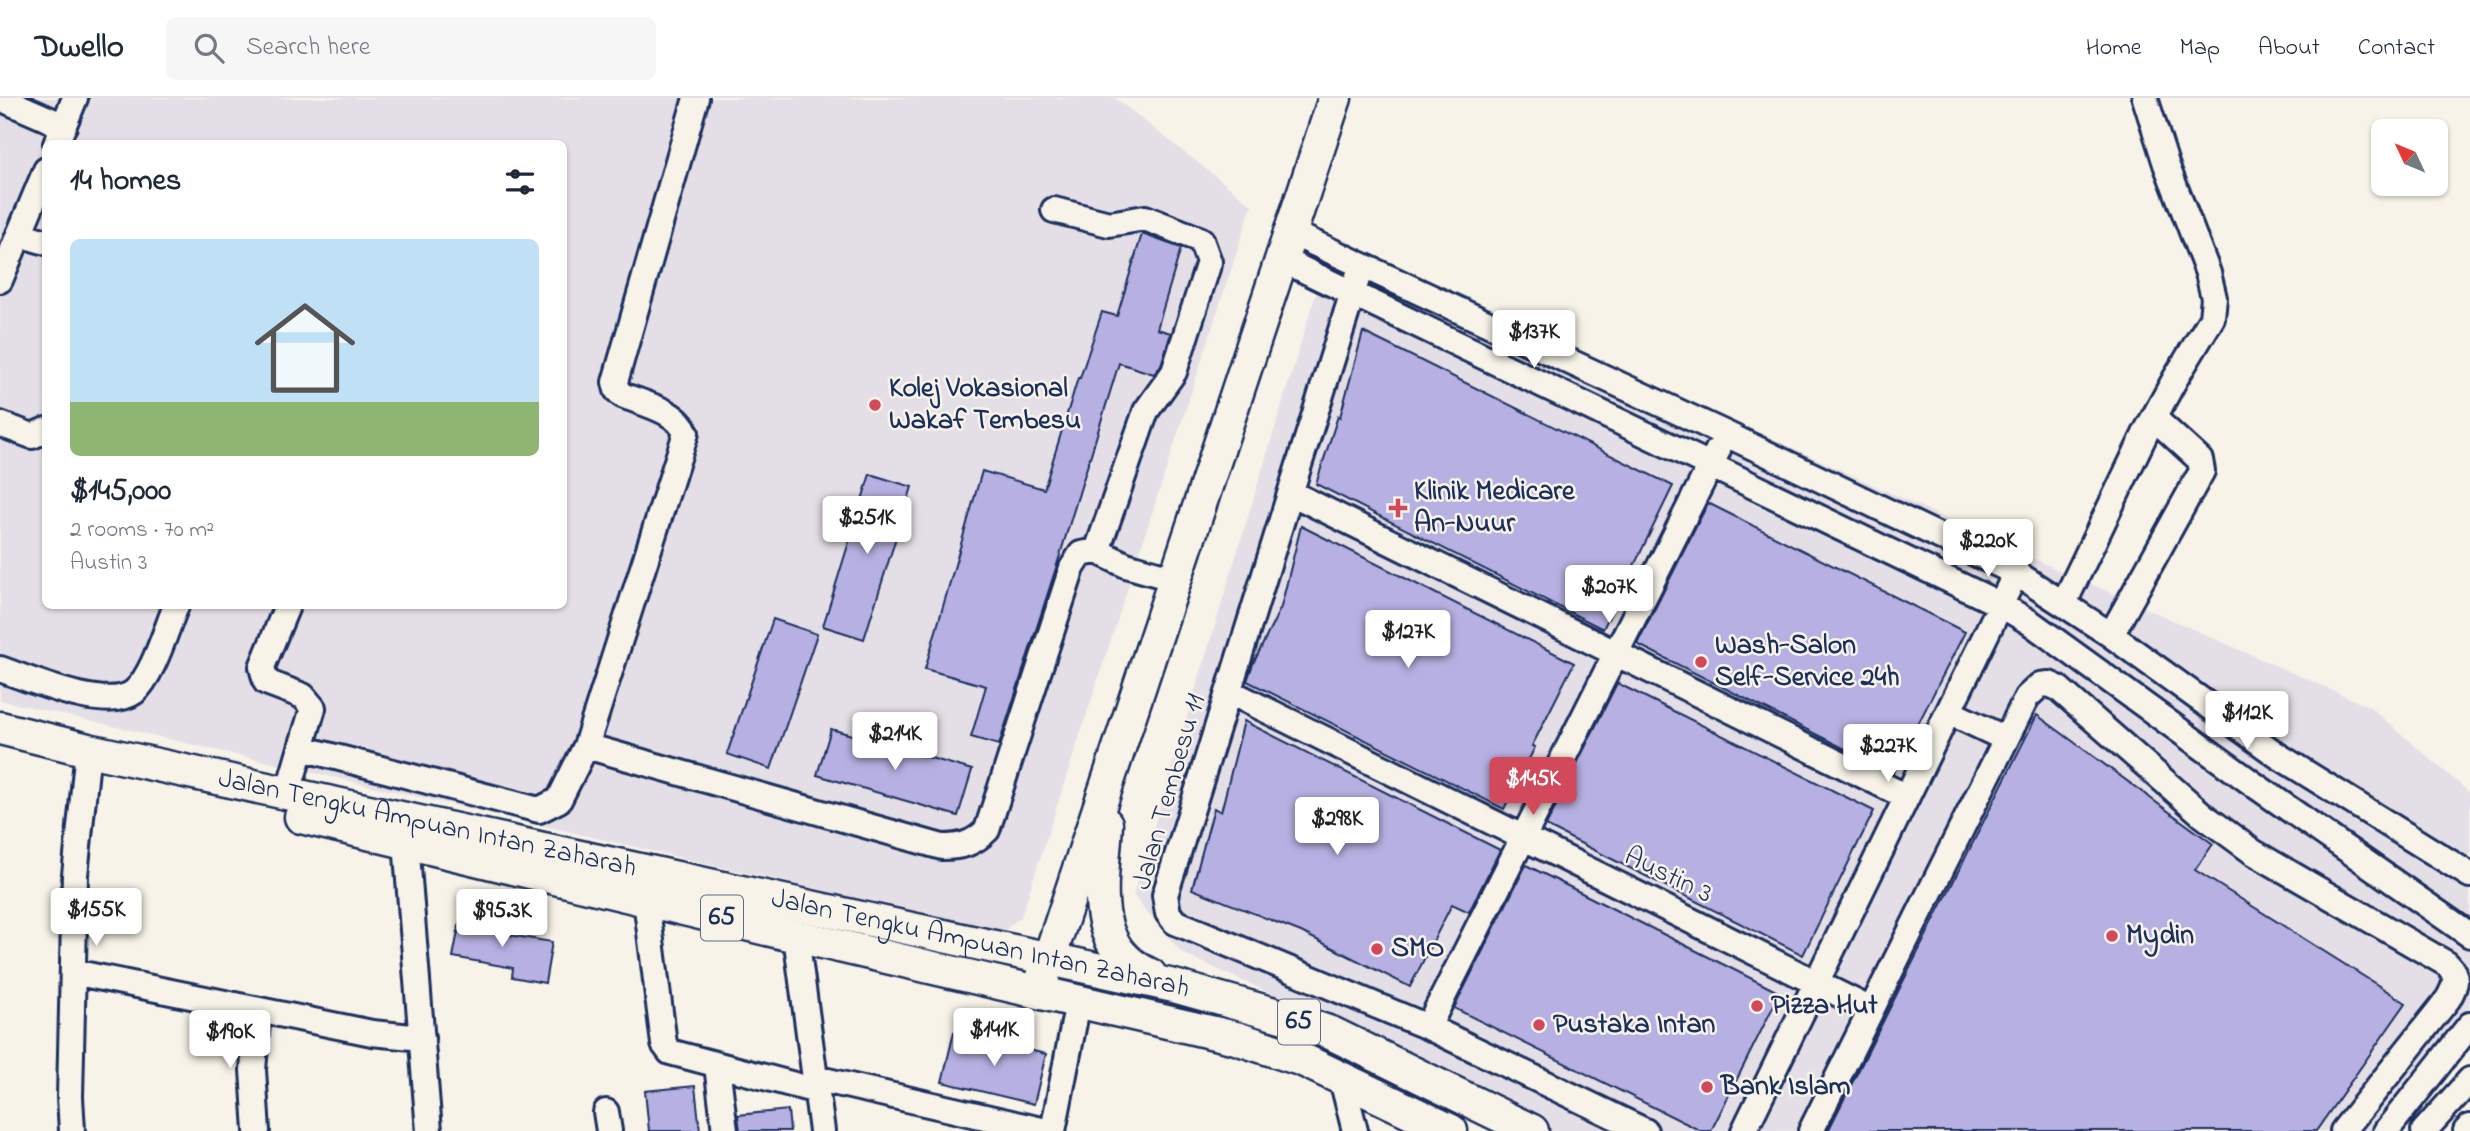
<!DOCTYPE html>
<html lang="en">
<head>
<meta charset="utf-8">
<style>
  body { margin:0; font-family:"Indie Flower",sans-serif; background:#f6f6f7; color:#1f2937; height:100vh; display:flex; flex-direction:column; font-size:26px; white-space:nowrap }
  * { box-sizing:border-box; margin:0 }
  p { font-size:23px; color:#747a83 }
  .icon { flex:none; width:38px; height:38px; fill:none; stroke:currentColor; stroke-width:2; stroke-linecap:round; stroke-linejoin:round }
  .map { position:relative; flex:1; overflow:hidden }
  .sheet { position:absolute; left:42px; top:42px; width:525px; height:469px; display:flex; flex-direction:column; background:#fff; border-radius:10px; box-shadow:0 2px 5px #0004 }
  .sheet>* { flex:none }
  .needle { width:46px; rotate:314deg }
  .fabs { position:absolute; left:2371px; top:21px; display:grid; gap:14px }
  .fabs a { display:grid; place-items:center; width:77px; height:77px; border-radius:10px; background:#fff; box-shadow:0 2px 5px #0004; font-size:35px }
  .price { position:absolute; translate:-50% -60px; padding:0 16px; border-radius:7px; background:#fff; color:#222; font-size:23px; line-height:46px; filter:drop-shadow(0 2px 4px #0008) }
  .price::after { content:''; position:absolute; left:50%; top:42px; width:21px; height:16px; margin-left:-10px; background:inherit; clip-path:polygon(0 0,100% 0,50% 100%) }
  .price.active { background:#d1495b; color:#fff }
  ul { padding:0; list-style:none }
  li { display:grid; align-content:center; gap:14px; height:371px; padding:0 28px }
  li+li { border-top:2px solid #e0e1e3 }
  li span { display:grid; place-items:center; height:217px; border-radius:10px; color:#555 }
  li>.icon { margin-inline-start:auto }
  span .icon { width:126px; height:126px; fill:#fffc; stroke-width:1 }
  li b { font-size:30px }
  h2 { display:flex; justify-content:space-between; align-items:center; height:84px; padding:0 28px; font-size:30px }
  header { display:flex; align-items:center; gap:42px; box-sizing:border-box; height:98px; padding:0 35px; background:#fff; border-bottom:2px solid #e0e1e3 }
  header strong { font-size:33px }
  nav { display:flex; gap:38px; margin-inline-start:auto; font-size:24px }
  .search { width:490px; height:63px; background:#f6f6f7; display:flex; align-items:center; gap:18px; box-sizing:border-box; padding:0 24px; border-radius:10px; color:#747a83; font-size:26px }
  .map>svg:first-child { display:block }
</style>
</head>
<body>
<header>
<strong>Dwello</strong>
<div class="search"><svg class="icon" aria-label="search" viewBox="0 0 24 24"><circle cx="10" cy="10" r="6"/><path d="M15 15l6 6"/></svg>Search here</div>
<nav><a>Home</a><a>Map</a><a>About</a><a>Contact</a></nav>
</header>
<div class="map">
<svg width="2470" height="1033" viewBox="0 0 2470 1033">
  <rect width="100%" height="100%" fill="#f7f3e8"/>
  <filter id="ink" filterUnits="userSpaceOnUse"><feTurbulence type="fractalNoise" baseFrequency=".0143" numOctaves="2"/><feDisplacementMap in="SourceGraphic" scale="14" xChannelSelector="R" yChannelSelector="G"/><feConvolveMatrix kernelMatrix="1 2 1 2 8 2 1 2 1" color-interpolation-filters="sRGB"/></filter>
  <g filter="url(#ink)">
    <path fill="#e4dfe6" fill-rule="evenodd" d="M0,0H1115L1252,107L1021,819L1002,834L0,602ZM46,46H564V508H46Z
      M1333,139L2052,469L2370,609L2470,695V908L2436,958L2372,1033H1551L1392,951L1182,855L1133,797Z"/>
    <path fill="#b6b1e2" stroke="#1b2f5e" stroke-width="2" d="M1142,136L1181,150L1157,231L1171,235L1161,267L1154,276L1119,265L1056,470L999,647L971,639L986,588L925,571L982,373L1044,391L1078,280H1080L1102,214L1117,218Z
      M1363,234L1673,388L1603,531L1316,386L1338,318L1340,319Z
      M870,376L912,389L864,541L823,528Z
      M1708,405L1965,534L1893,675L1637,546Z
      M1301,428L1574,565L1532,648L1535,649L1504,711L1247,583L1253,566L1281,509Z
      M773,521L817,536L771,671L727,656Z
      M1617,585L1874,713L1803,857L1546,728Z
      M2037,617L2213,746L2195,772L2406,905L2316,1033H1828Z
      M1244,623L1500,752L1469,814L1452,806L1410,889L1301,834L1192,791L1214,710L1221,714Z
      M831,631L972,672L958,718L817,677Z
      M1526,767L1780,895L1711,1033H1701L1454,910Z
      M461,818L505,826L503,836L552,844L545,885L512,879L513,870L453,859Z
      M954,934L1046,956L1034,1006L942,984Z
      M695,988L700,1033H649L645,993Z
      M788,1012L790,1033H740L738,1017Z"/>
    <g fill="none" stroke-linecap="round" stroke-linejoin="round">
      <defs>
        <path id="minor" d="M0,0L64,28
          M696,0L615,284L617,292L622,297C643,306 677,312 686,335L586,648L942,749C961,749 973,746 987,732L1072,470L1081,456L1097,453L1126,467L1175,481
          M56,46L75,0
          M1054,112L1109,126L1145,120L1201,142L1209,164L1174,274L1146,313L1097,453
          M1290,134L1726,336L2016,475L2111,537L2277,657L2470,777
          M19,136L46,144
          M1281,161L2001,507L2031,525L2256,688L2470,837
          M1357,181L1165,797L1168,815L1175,824L1428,929L1645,1033
          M0,182L46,72
          M0,326L32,338L46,332
          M1291,395L1907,699
          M2064,505L2147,332L2175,281L2212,220L2214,200L2208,175L2166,66L2145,0
          M287,508L262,569L266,584L303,598L313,610L301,650
          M2111,537L2202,373L2200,362L2154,320
          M0,571C30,581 106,615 134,594C153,578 166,531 176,508
          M1230,594L1871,912
          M1949,614L2006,641
          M288,694L301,650L539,712L559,702L586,648
          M409,727L406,744L429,1033
          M646,802L664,946L670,954L817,993
          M796,838L822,1033
          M73,874L372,935L422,940
          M1428,929L1718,352
          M717,967L725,1033
          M815,980L1046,1033
          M1342,981L1355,1033
          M606,1014L609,1033
          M72,1033L70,999L75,777L88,652
          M257,1033L253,972L258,912
          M1053,1033L1078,904
          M1744,1033L2016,475
          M1811,1033L2027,599L2040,587L2049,586L2058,590L2204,718L2253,754L2447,866C2459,878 2456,887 2448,901L2343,1033
          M2386,1033L2470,927
          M2424,1033L2470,982
          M2466,1033L2470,1029"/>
        <g id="major">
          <path id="s1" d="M0,630L88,652L1174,888L1285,919L1331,935L1532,1033"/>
          <path d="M301,719L796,838L1236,940L1303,962L1451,1033"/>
          <path d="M1106,726C1103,783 1086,849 1150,877"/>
          <path d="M1043,879L1335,0"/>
        </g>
      </defs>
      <use href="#minor" stroke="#1b2f5e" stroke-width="30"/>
      <use href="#major" stroke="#1b2f5e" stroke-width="37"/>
      <use href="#minor" stroke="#f7f3e8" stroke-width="24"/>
      <use href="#major" stroke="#f7f3e8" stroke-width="32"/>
    </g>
  </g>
  <g fill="#d1495b" stroke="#f7f3e8" stroke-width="2.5">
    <circle cx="875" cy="307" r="7"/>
    <path d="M1394.5 399.5h7v7h7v7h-7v7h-7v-7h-7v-7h7z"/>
    <circle cx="1701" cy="564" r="7"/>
    <circle cx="2112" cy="838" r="7"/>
    <circle cx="1377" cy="851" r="7"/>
    <circle cx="1757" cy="908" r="7"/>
    <circle cx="1539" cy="927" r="7"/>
    <circle cx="1707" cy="989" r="7"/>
  </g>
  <g text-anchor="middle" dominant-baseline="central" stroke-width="5" stroke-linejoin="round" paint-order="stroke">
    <g fill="#f7f3e8" stroke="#5d6a87" stroke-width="2">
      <rect x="701" y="797.5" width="42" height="45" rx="5"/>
      <rect x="1278" y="901.5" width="42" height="45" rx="5"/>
    </g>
    <g font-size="26" font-weight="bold" fill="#1b2f5e">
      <text x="722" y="820">65</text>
      <text x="1299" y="924">65</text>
    </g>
    <g font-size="28" font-weight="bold" fill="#1b2f5e" stroke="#f7f3e8" text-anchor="start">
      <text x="889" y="291">Kolej Vokasional<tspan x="889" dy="32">Wakaf Tembesu</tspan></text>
      <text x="1414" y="394">Klinik Medicare<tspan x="1414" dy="32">An-Nuur</tspan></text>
      <text x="1715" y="548">Wash-Salon<tspan x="1715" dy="32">Self-Service 24h</tspan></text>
      <text x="2126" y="838">Mydin</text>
      <text x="1391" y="851">SMO</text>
      <text x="1771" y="908">Pizza Hut</text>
      <text x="1553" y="927">Pustaka Intan</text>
      <text x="1721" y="989">Bank Islam</text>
    </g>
    <g font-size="28" fill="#1b2f5e" stroke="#f7f3e8">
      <text transform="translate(1170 694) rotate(-74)">Jalan Tembesu 11</text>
      <text stroke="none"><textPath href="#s1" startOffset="438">Jalan Tengku Ampuan Intan Zaharah</textPath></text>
      <text transform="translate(1668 778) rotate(26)">Austin 3</text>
      <text stroke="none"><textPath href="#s1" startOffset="1004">Jalan Tengku Ampuan Intan Zaharah</textPath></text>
    </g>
  </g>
</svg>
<div class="fabs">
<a><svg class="needle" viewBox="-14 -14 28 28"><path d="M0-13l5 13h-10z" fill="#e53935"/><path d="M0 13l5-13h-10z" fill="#747a83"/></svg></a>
</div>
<b class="price" style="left:1534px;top:272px">$137K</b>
<b class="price" style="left:867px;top:458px">$251K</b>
<b class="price" style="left:1988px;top:481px">$220K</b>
<b class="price" style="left:1609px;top:527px">$207K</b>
<b class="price" style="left:1408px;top:572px">$127K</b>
<b class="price" style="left:2247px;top:653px">$112K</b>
<b class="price" style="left:895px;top:674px">$214K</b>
<b class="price" style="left:1888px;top:686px">$227K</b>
<b class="price active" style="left:1533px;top:719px">$145K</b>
<b class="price" style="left:1337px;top:759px">$298K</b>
<b class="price" style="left:96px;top:850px">$155K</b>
<b class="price" style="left:502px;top:851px">$95.3K</b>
<b class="price" style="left:994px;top:970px">$141K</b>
<b class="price" style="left:230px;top:972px">$190K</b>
<section class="sheet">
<h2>14 homes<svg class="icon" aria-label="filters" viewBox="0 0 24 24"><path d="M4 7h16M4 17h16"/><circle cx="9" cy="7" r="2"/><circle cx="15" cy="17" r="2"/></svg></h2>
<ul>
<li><span style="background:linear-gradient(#bfe0f5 75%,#8fb573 0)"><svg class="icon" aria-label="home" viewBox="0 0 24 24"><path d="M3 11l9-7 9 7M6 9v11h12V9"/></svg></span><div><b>$145,000</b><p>2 rooms · 70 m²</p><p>Austin 3</p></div></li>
</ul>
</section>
</div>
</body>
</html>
